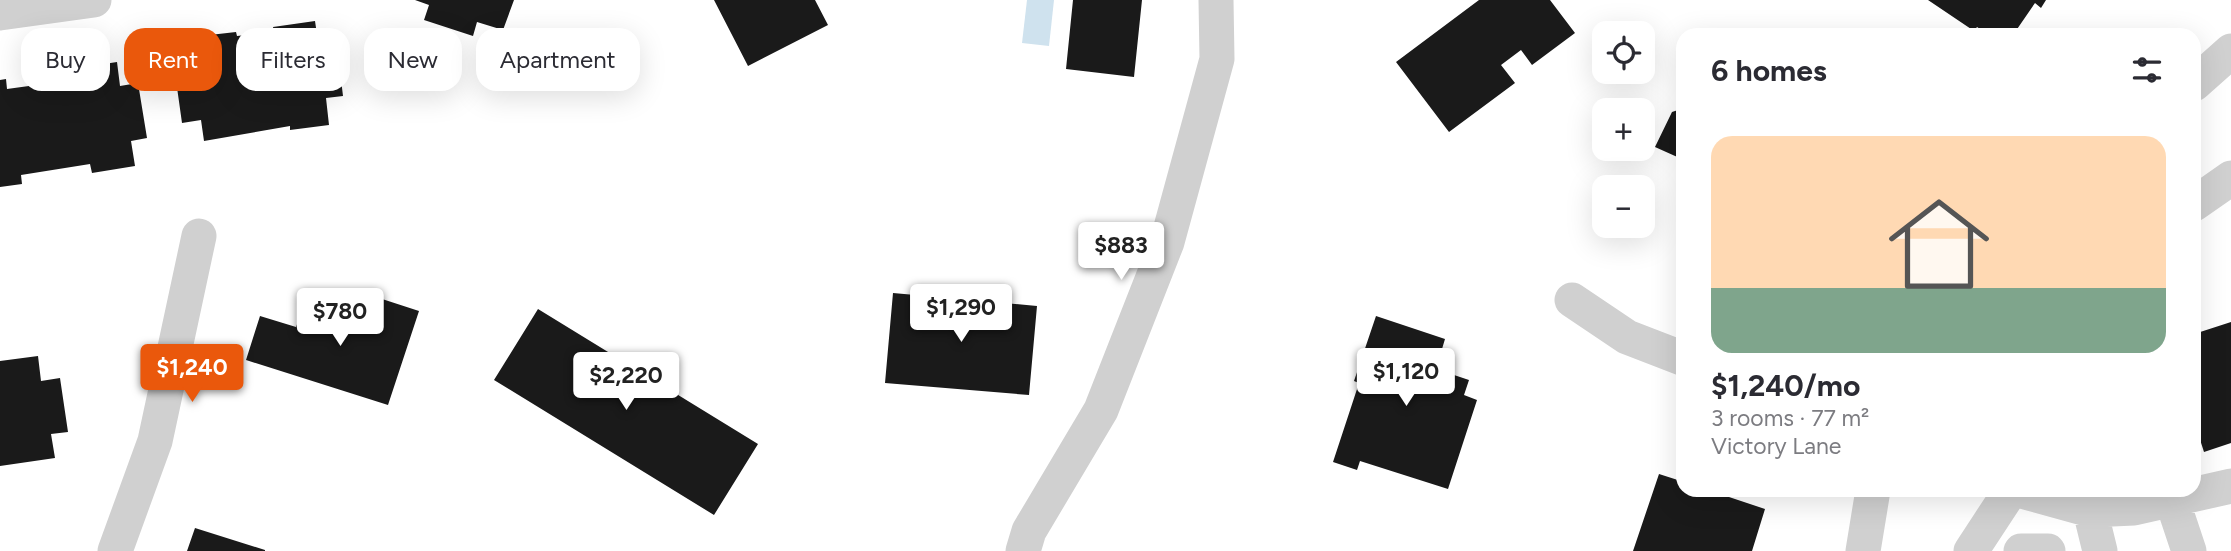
<!DOCTYPE html>
<html lang="en">
<head>
<meta charset="utf-8">
<style>
  body { margin:0; font-family:Figtree,sans-serif; background:#f7f7f7; color:#2b2b33; height:100vh; display:flex; flex-direction:column; font-size:26px; white-space:nowrap }
  * { box-sizing:border-box; margin:0 }
  p { font-size:23px; color:#7c7c81 }
  .icon { flex:none; width:38px; height:38px; fill:none; stroke:currentColor; stroke-width:2; stroke-linecap:round; stroke-linejoin:round }
  .map { position:relative; flex:1; overflow:hidden }
  .details { position:absolute; left:1676px; top:28px; width:525px; height:469px; display:flex; flex-direction:column; background:#fff; border-radius:21px; box-shadow:0 7px 28px #0002 }
  .details>* { flex:none }
  .banner { position:absolute; left:21px; top:28px; width:665px; height:63px; display:flex; gap:14px }
  .fabs { position:absolute; left:1592px; top:21px; display:grid; gap:14px }
  .fabs a { display:grid; place-items:center; width:63px; height:63px; border-radius:14px; background:#fff; box-shadow:0 7px 28px #0002; font-size:35px }
  .price { position:absolute; translate:-50% -60px; padding:0 16px; border-radius:7px; background:#fff; color:#222; font-size:23px; line-height:46px; filter:drop-shadow(0 2px 4px #0008) }
  .price::after { content:''; position:absolute; left:50%; top:42px; width:21px; height:16px; margin-left:-10px; background:inherit; clip-path:polygon(0 0,100% 0,50% 100%) }
  .price.active { background:#ea580c; color:#fff }
  ul { padding:0; list-style:none }
  li { display:grid; align-content:center; gap:14px; height:371px; padding:0 35px }
  li+li { border-top:2px solid #e1e1e2 }
  li span { display:grid; place-items:center; height:217px; border-radius:21px; color:#555 }
  li>.icon { margin-inline-start:auto }
  span .icon { width:126px; height:126px; fill:#fffc; stroke-width:1 }
  li b { font-size:30px }
  h2 { display:flex; justify-content:space-between; align-items:center; height:84px; padding:0 35px; font-size:30px }
  .chip { padding:0 24px; border-radius:21px; background:#fff; box-shadow:0 7px 28px #0002; font-size:24px; line-height:63px }
  .chip.active { background:#ea580c; color:#fff }
  .map>svg:first-child { display:block }
</style>
</head>
<body>
<div class="map">
<svg width="2231" height="551" viewBox="0 0 2231 551">
  <rect width="100%" height="100%" fill="#fff"/>
  <path fill="#cfe2ee" d="M1027,0H1054L1049,46L1022,43Z"/>
  <path fill="#1a1a1a" d="M415,0H514L503,30L477,22L473,36L424,20L429,5Z
    M714,0H815L828,25L748,66Z
    M1073,0H1142L1134,77L1066,69Z
    M1479,0H1550L1575,33L1532,65L1521,50L1501,65L1515,83L1449,132L1396,62Z
    M1928,0H2046L2041,8L2035,3L2013,35H1989L1977,27L1974,31Z
    M315,21L319,48L337,46L343,96L326,98L329,125L290,130V126L204,141L201,120L182,123L174,66L195,63L192,37L236,32L237,36L274,32L273,27Z
    M117,62L120,86L138,83L147,138L131,141L135,166L92,173L90,164L21,175L22,184L0,187V80L6,79L7,89L80,79L78,68Z
    M1684,108V160L1655,147L1672,112Z
    M893,293L1037,306L1029,395L885,383Z
    M379,298L419,311L388,405L246,360L260,316L296,327L302,310L335,320L340,305L373,315Z
    M538,309L758,444L714,515L494,380Z
    M1376,316L1445,339L1436,369L1469,380L1464,395L1477,400L1448,489L1360,461L1357,470L1333,462L1359,383L1354,381Z
    M2231,322V443L2204,452L2194,421V334Z
    M38,356L41,381L60,378L68,432L51,434L55,458L0,466V361Z
    M1659,474L1684,482V490H1708L1765,509L1752,551H1633Z
    M195,528L265,550V551H187Z"/>
  <g fill="none" stroke-linecap="round" stroke-linejoin="round">
    <path stroke="#d0d0d0" stroke-width="35" d="M0,13L94,0
      M2194,84L2231,51
      M2194,204L2231,178
      M1572,300L1627,337L1684,359
      M2018,490L2090,510L2134,508L2231,486
      M2172,500L2189,551
      M2090,510L2100,551
      M115,551L155,441L199,236
      M1023,551L1029,531L1101,410L1167,242L1217,59L1216,0
      M1863,551L1873,490
      M1971,551L2011,490
      M2021,551H2048"/>
  </g>
</svg>
<div class="fabs">
<a><svg class="icon" aria-label="locate" viewBox="0 0 24 24"><circle cx="12" cy="12" r="6"/><path d="M12 2v4M12 18v4M2 12h4M18 12h4"/></svg></a>
<a>+</a>
<a>−</a>
</div>
<b class="price" style="left:1121px;top:282px">$883</b>
<b class="price" style="left:961px;top:344px">$1,290</b>
<b class="price" style="left:340px;top:348px">$780</b>
<b class="price active" style="left:192px;top:404px">$1,240</b>
<b class="price" style="left:1406px;top:408px">$1,120</b>
<b class="price" style="left:626px;top:412px">$2,220</b>
<div class="banner">
<a class="chip">Buy</a>
<a class="chip active">Rent</a>
<a class="chip">Filters</a>
<a class="chip">New</a>
<a class="chip">Apartment</a>
</div>
<section class="details">
<h2>6 homes<svg class="icon" aria-label="filters" viewBox="0 0 24 24"><path d="M4 7h16M4 17h16"/><circle cx="9" cy="7" r="2"/><circle cx="15" cy="17" r="2"/></svg></h2>
<ul>
<li><span style="background:linear-gradient(#ffd9b3 70%,#7fa58c 0)"><svg class="icon" aria-label="home" viewBox="0 0 24 24"><path d="M3 11l9-7 9 7M6 9v11h12V9"/></svg></span><div><b>$1,240/mo</b><p>3 rooms · 77 m²</p><p>Victory Lane</p></div></li>
</ul>
</section>
</div>
</body>
</html>
